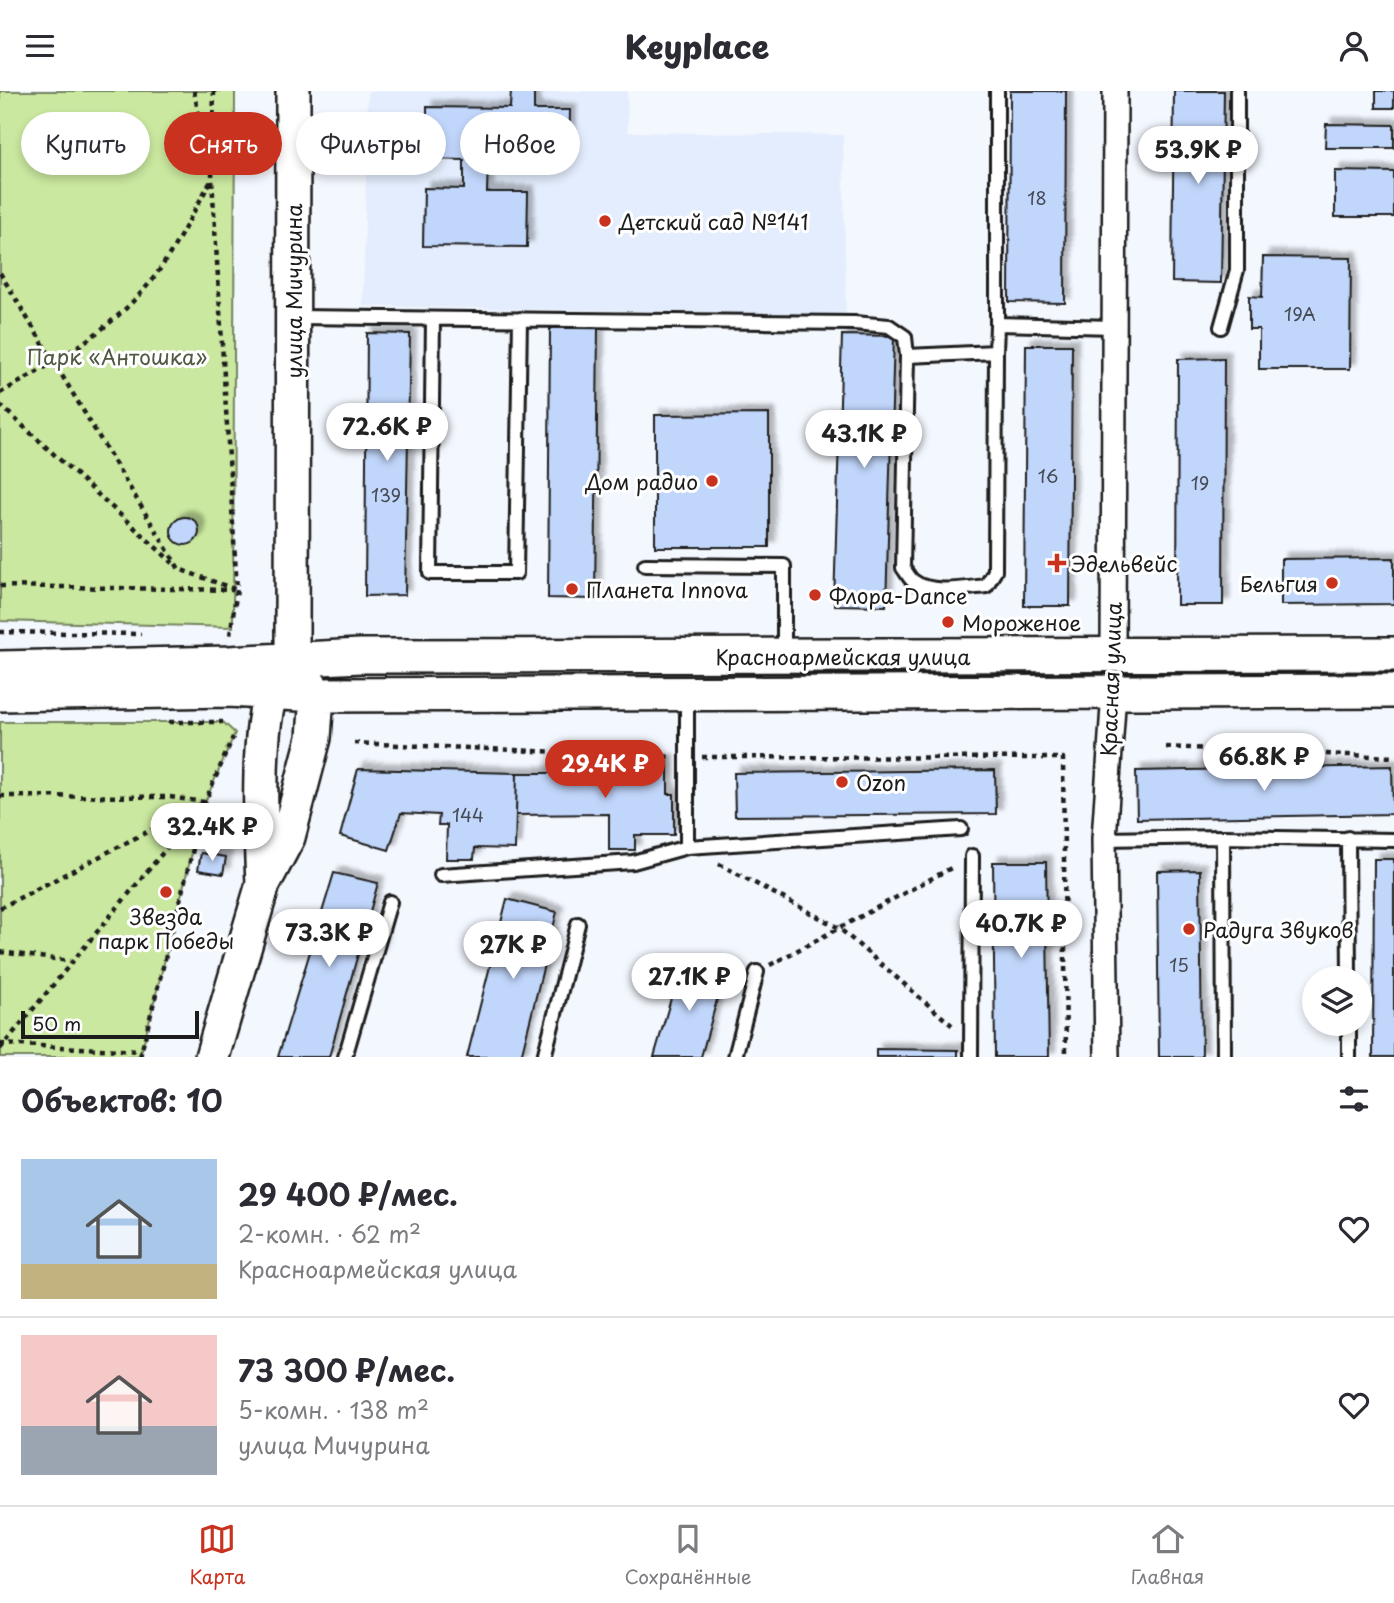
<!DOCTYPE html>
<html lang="ru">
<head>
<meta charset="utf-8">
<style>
  body { margin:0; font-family:"Playpen Sans",sans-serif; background:#f7f7f7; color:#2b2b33; height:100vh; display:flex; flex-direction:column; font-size:26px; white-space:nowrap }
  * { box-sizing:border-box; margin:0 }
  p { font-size:23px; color:#7c7c81 }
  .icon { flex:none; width:38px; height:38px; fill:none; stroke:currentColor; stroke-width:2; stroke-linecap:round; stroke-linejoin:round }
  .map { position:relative; height:966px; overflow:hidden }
  .sheet { display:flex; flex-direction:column; background:#fff; flex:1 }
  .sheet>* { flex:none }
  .guide { position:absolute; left:21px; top:21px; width:700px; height:63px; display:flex; gap:14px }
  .tools { position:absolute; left:1302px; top:875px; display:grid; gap:14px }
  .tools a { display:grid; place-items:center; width:70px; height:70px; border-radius:50%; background:#fff; box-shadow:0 4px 10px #0003; font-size:35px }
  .scale { position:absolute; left:21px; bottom:18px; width:178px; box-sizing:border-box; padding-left:7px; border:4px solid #1c1c1c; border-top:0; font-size:19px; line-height:24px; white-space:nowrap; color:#1c1c1c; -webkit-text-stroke:5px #fff; paint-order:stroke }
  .price { position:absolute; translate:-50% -60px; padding:0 16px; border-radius:24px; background:#fff; color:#222; font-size:23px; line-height:46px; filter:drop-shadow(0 2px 4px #0008) }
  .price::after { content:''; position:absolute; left:50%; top:42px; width:21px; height:16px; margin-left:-10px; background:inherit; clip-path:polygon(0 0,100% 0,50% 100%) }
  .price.current { background:#c8321e; color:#fff }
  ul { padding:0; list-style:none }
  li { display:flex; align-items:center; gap:21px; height:175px; padding:0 21px }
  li+li { border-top:2px solid #e1e1e2 }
  li span { display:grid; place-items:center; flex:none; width:196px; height:140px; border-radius:0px; color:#555 }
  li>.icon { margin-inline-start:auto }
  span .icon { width:84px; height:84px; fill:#fffc; stroke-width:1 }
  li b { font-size:30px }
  h2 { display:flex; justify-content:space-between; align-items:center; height:84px; padding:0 21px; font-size:30px }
  .tag { padding:0 24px; border-radius:32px; background:#fff; box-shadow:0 4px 10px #0003; font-size:24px; line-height:63px }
  .tag.current { background:#c8321e; color:#fff }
  header { display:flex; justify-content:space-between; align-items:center; height:91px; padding:0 21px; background:#fff; font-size:32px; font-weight:800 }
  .dock { display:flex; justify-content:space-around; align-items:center; height:98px; border-top:2px solid #e1e1e2; background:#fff; font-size:19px; color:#7c7c81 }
  .dock a { display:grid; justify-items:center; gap:4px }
  .dock .current { color:#c8321e }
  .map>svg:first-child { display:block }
</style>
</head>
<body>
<header><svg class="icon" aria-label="menu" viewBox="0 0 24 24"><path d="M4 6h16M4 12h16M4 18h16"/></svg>Keyplace<svg class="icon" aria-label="person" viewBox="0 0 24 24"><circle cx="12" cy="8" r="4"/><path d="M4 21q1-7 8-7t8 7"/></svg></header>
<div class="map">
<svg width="1394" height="966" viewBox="0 0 1394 966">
  <defs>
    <filter id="shadow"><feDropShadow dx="6" dy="-6" stdDeviation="2" flood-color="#0004"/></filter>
  </defs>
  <rect width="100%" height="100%" fill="#f3f7fe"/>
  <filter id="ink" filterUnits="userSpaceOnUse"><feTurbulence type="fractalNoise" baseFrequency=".0143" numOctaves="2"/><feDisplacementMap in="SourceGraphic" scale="14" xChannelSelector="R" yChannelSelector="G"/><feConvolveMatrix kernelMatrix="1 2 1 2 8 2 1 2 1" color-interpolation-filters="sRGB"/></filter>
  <g filter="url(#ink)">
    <path fill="#e4edfd" d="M368,0H627L628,41L843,44L846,224L363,215Z"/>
    <path fill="#cae89f" stroke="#73825e" stroke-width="2" d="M0,0H235L233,536L0,530Z
      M0,631H223L235,642L205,711L140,966H0Z"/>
    <path fill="#c1d6fb" stroke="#1c1c1c" stroke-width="2" filter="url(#shadow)" d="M511,0H534V19H570L569,71L488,70L487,101H528L527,156L423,155L424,97L464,98V69L427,68V16L510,17Z
      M1010,0H1066L1065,212L1009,211Z
      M1174,0H1224L1221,192L1172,191Z
      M1376,0H1394V17H1376Z
      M1326,33L1394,34V57H1325Z
      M35,47L52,59L45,69L28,57Z
      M1335,80L1394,81V126H1335Z
      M1263,166L1351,167L1350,278H1259V238H1249V205L1262,206Z
      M550,237H598L595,508L548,507Z
      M367,242L410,243L405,504L365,505Z
      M842,244L894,245L886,515L834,514Z
      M1026,254H1072L1070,515H1024Z
      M1224,267L1223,514H1177L1178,268Z
      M769,323V456H655V324Z
      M171 440a14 14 0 1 1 28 0a14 14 0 1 1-28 0Z
      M1394,467V513L1281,514V468Z
      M641,670H668V703H674V744H635V759H609V723L516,724L517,682H641Z
      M1392,675L1393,723L1137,728L1136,680Z
      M358,678L517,682L515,758L475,757L474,768H446L447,734H438L439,724L401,722L389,759L340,745Z
      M995,679L996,723L735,725L734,682Z
      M201,762L226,766L223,783L198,779Z
      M1374,768H1394V966H1373Z
      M993,771H1046L1049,966H995Z
      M1200,779L1202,966H1159L1157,780Z
      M334,782L378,792L329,966H278Z
      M507,808L557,821L521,966H467Z
      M681,873L724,884L701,966H654Z
      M876,958L958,959V966H876Z"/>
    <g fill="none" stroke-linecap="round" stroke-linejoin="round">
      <defs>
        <path id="lane" d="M294,226L854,232L889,235L905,246L907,265L996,261L997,233L1114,236
          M433,228L430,482H516L520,228
          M997,233V0
          M1221,236L1237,179V0
          M907,265L903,477C906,480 909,487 913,490C930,504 966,497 986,495L995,480L996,261
          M645,474L784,475V564
          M687,603V756L961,738
          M1223,746L1224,966
          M1348,747L1349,887
          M1104,748L1223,746L1394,749
          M441,784L633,771L687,756
          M1349,933V966
          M345,966L390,811
          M544,966L578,833
          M735,966L757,881
          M971,966L972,765"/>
        <path id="street" d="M1113,564L1115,0
          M1107,966L1104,748L1114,601"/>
        <path id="secondary" d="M0,577L229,572L360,565L1394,563
          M0,603L228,599L317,604L1394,600
          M263,793C261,749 256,637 272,600C277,589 285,578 292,567L293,0
          M212,966L263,793L288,746L314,647L317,604L305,587"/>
      </defs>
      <use href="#lane" stroke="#1c1c1c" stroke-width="18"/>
      <use href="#street" stroke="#1c1c1c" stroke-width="28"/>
      <use href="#secondary" stroke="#1c1c1c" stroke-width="38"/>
      <path stroke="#1c1c1c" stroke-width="4.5" stroke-dasharray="5 5" stroke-linecap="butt" d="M194,0L210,78
        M214,0L212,88L237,499L230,544
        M0,182L179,478L237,499
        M0,302C58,270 121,234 160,178C179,150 194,119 211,90
        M0,314L173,472
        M0,495L233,499
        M0,541L141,543
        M169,631H223
        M354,652L672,666
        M1166,656L1394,666
        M702,666L1063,667L1066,966
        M0,705L170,706L204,711
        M719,773L839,837L954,936
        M0,817L201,713
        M0,861L70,870
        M770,874L951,777
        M0,953L141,960
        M0,958L204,712
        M140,966L205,711L233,646"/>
      <use href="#lane" stroke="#fff" stroke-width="12"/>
      <use href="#street" stroke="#fff" stroke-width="23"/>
      <use href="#secondary" stroke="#fff" stroke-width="33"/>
    </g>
  </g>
  <g fill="#c8321e" stroke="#fff" stroke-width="2.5">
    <circle cx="605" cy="130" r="7"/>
    <circle cx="712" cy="390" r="7"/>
    <path d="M1053.5 461.5h7v7h7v7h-7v7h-7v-7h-7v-7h7z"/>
    <circle cx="1332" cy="492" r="7"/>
    <circle cx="572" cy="498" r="7"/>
    <circle cx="815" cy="504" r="7"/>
    <circle cx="948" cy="531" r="7"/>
    <circle cx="842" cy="691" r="7"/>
    <circle cx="166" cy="801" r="7"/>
    <circle cx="1189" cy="838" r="7"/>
  </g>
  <g text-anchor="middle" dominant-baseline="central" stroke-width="6" stroke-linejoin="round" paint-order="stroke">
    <g font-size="18" fill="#454a54">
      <text x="1037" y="106">18</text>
      <text x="1300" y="222">19А</text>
      <text x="1048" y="384">16</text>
      <text x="1200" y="391">19</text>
      <text x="386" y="403">139</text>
      <text x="468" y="723">144</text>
      <text x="1179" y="873">15</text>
    </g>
    <g font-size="21" fill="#1c1c1c" stroke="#fff" text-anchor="start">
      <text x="619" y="130">Детский сад №141</text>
      <text x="698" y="390" text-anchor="end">Дом радио</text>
      <text x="1071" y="472">Эдельвейс</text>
      <text x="1318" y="492" text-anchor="end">Бельгия</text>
      <text x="586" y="498">Планета Innova</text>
      <text x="829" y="504">Флора-Dance</text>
      <text x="962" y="531">Мороженое</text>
      <text x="856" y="691">Ozon</text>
      <text x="166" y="825" text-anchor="middle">Звезда<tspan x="166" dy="24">парк Победы</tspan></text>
      <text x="1203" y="838">Радуга Звуков</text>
    </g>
    <g font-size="21" fill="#1c1c1c" stroke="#fff">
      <text transform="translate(293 200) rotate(-90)">улица Мичурина</text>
      <text x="843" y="565">Красноармейская улица</text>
      <text transform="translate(1110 588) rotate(-88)">Красная улица</text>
    </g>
    <g font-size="21" fill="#505943" stroke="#fff">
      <text x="117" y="265">Парк «Антошка»</text>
    </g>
  </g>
</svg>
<div class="tools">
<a><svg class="icon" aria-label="layers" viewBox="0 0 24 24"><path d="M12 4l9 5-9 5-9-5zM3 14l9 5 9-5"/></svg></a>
</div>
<div class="scale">50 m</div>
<b class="price" style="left:1198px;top:95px">53.9K ₽</b>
<b class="price" style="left:387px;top:372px">72.6K ₽</b>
<b class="price" style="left:864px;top:379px">43.1K ₽</b>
<b class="price" style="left:1264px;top:702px">66.8K ₽</b>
<b class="price current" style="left:605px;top:709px">29.4K ₽</b>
<b class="price" style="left:212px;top:772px">32.4K ₽</b>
<b class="price" style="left:1021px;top:869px">40.7K ₽</b>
<b class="price" style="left:329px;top:878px">73.3K ₽</b>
<b class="price" style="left:513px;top:890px">27K ₽</b>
<b class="price" style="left:689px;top:922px">27.1K ₽</b>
<div class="guide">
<a class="tag">Купить</a>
<a class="tag current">Снять</a>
<a class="tag">Фильтры</a>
<a class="tag">Новое</a>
</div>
</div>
<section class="sheet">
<h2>Объектов: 10<svg class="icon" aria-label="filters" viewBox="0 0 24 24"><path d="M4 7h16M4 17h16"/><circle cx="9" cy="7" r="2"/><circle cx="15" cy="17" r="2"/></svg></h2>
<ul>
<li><span style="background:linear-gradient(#a9c7e8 75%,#c2b280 0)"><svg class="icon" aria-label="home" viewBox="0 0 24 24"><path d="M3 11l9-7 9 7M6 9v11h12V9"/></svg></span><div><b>29 400 ₽/мес.</b><p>2-комн. · 62 m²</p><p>Красноармейская улица</p></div><svg class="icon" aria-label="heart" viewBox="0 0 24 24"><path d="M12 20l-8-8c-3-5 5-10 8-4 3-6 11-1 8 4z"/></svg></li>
<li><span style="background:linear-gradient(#f6c9c9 65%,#9aa5b1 0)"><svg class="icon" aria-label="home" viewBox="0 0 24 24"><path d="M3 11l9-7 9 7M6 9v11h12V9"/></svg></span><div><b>73 300 ₽/мес.</b><p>5-комн. · 138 m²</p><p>улица Мичурина</p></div><svg class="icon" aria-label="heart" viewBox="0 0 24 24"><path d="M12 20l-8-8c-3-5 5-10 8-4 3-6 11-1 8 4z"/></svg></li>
</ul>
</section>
<nav class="dock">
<a class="current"><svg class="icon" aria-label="map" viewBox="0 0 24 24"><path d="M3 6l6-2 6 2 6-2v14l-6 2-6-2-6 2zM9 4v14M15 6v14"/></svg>Карта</a>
<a><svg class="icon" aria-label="saved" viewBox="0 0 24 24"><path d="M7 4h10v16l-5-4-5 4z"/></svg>Сохранённые</a>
<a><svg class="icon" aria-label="home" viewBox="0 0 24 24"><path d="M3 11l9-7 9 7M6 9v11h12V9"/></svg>Главная</a>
</nav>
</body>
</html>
